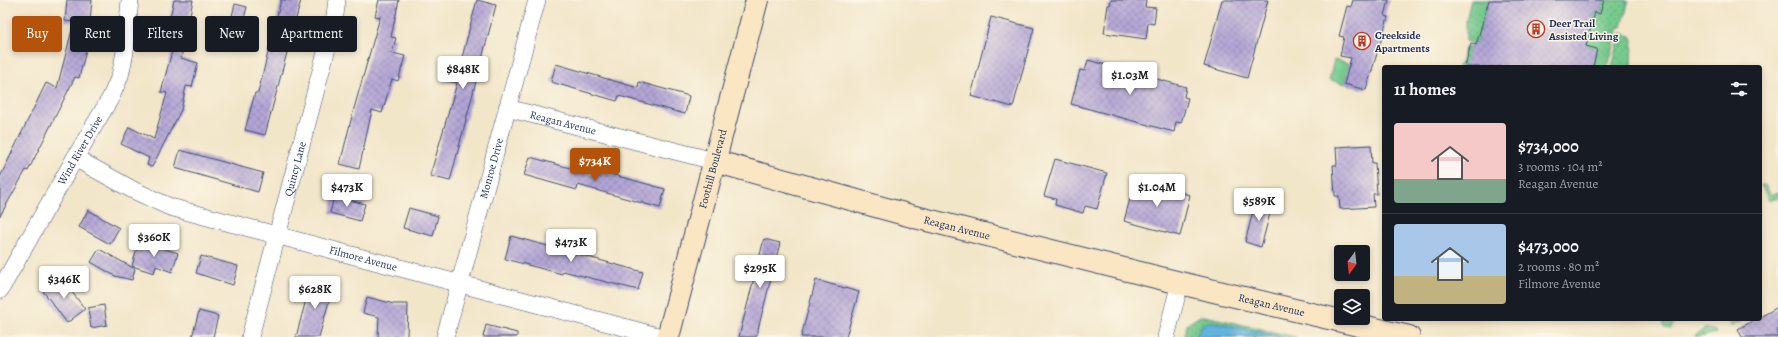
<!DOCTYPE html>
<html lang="en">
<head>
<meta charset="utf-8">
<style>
  body { margin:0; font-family:Alegreya,serif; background:#242831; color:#f1f3f6; height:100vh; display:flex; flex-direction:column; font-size:15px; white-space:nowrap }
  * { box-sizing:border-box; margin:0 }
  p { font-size:13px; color:#9ea1a6 }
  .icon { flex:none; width:22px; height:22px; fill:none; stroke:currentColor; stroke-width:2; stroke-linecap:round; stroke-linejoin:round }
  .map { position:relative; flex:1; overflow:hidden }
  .panel { position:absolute; left:1382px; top:65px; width:380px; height:256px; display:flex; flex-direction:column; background:#171b24; border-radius:4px; box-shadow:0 2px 6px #0003 }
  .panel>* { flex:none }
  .top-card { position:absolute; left:12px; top:16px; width:380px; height:36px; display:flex; gap:8px }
  .needle { width:26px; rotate:195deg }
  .controls { position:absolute; left:1334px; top:245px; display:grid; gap:8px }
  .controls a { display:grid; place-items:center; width:36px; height:36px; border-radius:4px; background:#171b24; box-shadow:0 2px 6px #0003; font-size:20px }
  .price { position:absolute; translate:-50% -34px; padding:0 9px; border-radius:4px; background:#fff; color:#222; font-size:13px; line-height:26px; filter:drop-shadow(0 1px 2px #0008) }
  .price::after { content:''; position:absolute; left:50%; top:24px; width:12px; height:9px; margin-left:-6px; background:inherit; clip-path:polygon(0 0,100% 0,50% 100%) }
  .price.current { background:#b45309; color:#fff }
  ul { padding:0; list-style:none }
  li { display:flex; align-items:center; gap:12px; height:100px; padding:0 12px }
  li+li { border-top:1px solid #363941 }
  li span { display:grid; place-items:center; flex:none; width:112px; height:80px; border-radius:4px; color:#555 }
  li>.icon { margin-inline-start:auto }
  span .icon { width:48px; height:48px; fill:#fffc; stroke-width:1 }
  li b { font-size:17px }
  h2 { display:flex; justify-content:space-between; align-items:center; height:48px; padding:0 12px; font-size:17px }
  .tag { padding:0 14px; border-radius:4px; background:#171b24; box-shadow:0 2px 6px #0003; font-size:14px; line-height:36px }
  .tag.current { background:#b45309; color:#fff }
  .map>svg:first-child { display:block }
</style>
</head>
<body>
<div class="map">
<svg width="1778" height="337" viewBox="0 0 1778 337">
  <defs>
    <pattern id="grass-dots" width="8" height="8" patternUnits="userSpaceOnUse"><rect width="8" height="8" fill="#76ca8d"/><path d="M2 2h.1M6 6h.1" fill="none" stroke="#60a476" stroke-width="1.8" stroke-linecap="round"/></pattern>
    <pattern id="building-cross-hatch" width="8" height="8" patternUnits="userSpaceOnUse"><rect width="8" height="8" fill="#b4a6d7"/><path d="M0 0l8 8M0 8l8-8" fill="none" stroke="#9288b2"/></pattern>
  </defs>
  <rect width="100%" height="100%" fill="#fcf5e5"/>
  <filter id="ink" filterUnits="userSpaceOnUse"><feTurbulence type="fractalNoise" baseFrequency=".025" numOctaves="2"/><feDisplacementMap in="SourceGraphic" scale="8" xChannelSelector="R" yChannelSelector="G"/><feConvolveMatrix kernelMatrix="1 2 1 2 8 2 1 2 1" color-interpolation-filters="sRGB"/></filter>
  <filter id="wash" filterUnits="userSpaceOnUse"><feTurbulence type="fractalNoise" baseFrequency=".012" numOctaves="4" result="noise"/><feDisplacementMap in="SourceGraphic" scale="16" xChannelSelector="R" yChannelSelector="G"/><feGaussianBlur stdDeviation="0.9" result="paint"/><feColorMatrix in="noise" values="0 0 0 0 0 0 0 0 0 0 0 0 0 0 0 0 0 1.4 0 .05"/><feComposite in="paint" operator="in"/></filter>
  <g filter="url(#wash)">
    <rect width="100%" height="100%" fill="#f2e6c9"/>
    <path fill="url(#grass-dots)" stroke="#487c76" d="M1471,0H1489L1476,45L1466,41V20Z
      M1604,0H1629L1622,27H1619L1608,67H1593L1597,49L1586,46L1595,12L1600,14Z
      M1621,33L1631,36L1633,39L1632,67H1612Z
      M1467,46L1470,47L1465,67H1457L1461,63L1465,47Z
      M1761,185H1765L1771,195L1778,192V198L1772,200H1768Z
      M1200,316H1205L1296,337H1184L1187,324Z
      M1662,319H1675L1671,329L1665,328Z
      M1729,319H1741L1742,321L1731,327Z
      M1705,328L1714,330L1716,333L1699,337L1695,336Z"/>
    <path fill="#76ca8d" stroke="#487c76" d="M1334,60L1350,64L1344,84L1329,80Z"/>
    <path fill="#61b4dd" stroke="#3e729e" d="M1208,322H1215L1282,337H1196L1202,325Z"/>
    <g id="blocks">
      <path fill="url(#building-cross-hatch)" d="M67,0H92L88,42L79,78L75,77L28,171L26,170L0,216V177L46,83L57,88L74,22L65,21Z
        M174,0H193L181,58L198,63L192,87L186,86L181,110L152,167L147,165L149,158L121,144L129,127L154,139L167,93L161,92L176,36L166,34Z
        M281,0H301L265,135L245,130L255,93H258Z
        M379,0H399L391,37L396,38L392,53L405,56L398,81L392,79L382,113L372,110L359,169L340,164L353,112L380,17L375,16Z
        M477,0L496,5L450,181L430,176L457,83L443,80L447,66L459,69Z
        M1111,0H1146L1145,7L1156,8L1154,24L1148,23L1146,39L1104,33L1108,5H1110Z
        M1222,0H1268L1247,78L1204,66Z
        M1353,0H1389L1385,16L1388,17L1366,90L1344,84L1351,58L1340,56L1344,37L1339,36L1347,6L1351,7Z
        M1489,0H1604L1600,14L1595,12L1586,46L1597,49L1593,67H1465L1471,43L1476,45Z
        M235,4L247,7L243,22L231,20Z
        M991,17L1034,28L1013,107L971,96Z
        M1088,60L1186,87L1184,97L1188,98L1181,123L1176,122L1174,132L1071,104L1080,70L1085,71Z
        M556,64L638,88L639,82L689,96L685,114L619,96L617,101L551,82Z
        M1371,145L1372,163H1375L1376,178L1377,194H1373L1374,207L1340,209L1339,196H1335L1333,165H1337L1336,147Z
        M180,150L263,173L258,192L175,168Z
        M530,157L595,175L596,170L665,189L660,208L578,185L577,190L524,175Z
        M1055,159L1107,173L1097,209L1085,206L1083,213L1055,205L1056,199L1044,196Z
        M1135,180L1190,195L1180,236L1124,221Z
        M334,196L365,204L360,221L330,213Z
        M1257,197L1273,202L1261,247L1245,242Z
        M409,208L438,216L433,236L403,228Z
        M88,210L119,228L110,244L79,227Z
        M511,236L643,272L638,290L563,271L562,274L505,259Z
        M764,239L780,243L756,337H739Z
        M139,241L178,253L172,272L156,266L154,273L132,266Z
        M99,249L135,269L132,280L115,276L91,262Z
        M201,256L238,266L233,285L196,273Z
        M61,278L85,309L67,323L43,291Z
        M816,280L859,292L846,337H801Z
        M311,281L333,287L319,337H296Z
        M367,297L394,304H408L407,337H378L379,317L363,313Z
        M104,305L107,325L91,328L88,308Z
        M1778,307V337H1742L1738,329L1756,319H1760V317Z
        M199,311L218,316L213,337H192Z
        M486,325L517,333V337H483Z"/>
    </g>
  </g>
  <g filter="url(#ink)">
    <use href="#blocks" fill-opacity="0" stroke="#3b4a6e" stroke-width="1"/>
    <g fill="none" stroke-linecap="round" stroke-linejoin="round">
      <defs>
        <g id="street">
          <path id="s1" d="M507,108L714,161"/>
          <path id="s2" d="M75,158L133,190L170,207L661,337"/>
          <path id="s3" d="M0,290L75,158L111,97L120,76L125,52L130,0"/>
          <path id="s4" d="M250,337L334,22L337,0"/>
          <path id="s5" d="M445,337L537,0"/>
          <path d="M1166,337L1180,283"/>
        </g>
        <g id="secondary">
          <path id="s6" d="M714,161L915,217L1180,283L1409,337"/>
          <path id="s7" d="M668,337L757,0"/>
        </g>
      </defs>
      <use href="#street" stroke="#3b4a6e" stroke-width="18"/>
      <use href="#secondary" stroke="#3b4a6e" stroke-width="24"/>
      <use href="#street" stroke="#fff" stroke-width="17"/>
      <use href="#secondary" stroke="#fbe6c4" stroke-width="22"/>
    </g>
  </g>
  <defs>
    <symbol id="building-ring" viewBox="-11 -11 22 22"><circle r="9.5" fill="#fcf5e5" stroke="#c8321e" stroke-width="1.5"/><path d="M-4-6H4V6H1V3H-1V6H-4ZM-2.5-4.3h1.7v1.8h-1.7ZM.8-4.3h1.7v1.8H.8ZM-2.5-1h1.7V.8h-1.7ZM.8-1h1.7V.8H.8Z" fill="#c8321e"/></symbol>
  </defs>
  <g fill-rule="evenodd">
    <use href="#building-ring" x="1526" y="19" width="20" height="20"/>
    <use href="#building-ring" x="1352" y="31" width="20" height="20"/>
  </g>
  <g text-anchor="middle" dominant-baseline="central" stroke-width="3" stroke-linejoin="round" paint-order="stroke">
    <g font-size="11" font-weight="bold" fill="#1b2f5e" stroke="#fcf5e5" text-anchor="start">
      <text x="1549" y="23">Deer Trail<tspan x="1549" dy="13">Assisted Living</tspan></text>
      <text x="1375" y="35">Creekside<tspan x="1375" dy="13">Apartments</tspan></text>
    </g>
    <g font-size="11" fill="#1b2f5e" stroke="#fcf5e5">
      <text stroke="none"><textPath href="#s1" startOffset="58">Reagan Avenue</textPath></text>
      <text stroke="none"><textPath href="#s3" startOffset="161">Wind River Drive</textPath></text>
      <text stroke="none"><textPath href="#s5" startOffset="175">Monroe Drive</textPath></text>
      <text stroke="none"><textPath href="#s4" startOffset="174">Quincy Lane</textPath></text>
      <text stroke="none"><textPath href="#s7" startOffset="174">Foothill Boulevard</textPath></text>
      <text stroke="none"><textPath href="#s6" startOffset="252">Reagan Avenue</textPath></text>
      <text stroke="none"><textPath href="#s2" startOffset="307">Filmore Avenue</textPath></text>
      <text stroke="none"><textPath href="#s6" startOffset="576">Reagan Avenue</textPath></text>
    </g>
  </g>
</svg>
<div class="controls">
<a><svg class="needle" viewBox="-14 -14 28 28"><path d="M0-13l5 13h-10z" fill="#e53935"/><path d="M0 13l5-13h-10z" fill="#9ea1a6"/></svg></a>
<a><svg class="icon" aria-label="layers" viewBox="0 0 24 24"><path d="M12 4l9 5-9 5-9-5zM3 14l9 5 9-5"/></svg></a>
</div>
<b class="price" style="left:463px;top:90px">$848K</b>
<b class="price" style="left:1130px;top:96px">$1.03M</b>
<b class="price current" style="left:595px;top:182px">$734K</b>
<b class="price" style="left:347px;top:208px">$473K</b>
<b class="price" style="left:1157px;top:208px">$1.04M</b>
<b class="price" style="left:1259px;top:222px">$589K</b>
<b class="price" style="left:154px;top:258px">$360K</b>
<b class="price" style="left:571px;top:263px">$473K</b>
<b class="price" style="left:760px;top:289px">$295K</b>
<b class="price" style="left:64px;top:300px">$346K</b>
<b class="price" style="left:315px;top:310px">$628K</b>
<div class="top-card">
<a class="tag current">Buy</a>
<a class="tag">Rent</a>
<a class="tag">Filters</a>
<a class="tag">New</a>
<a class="tag">Apartment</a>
</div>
<section class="panel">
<h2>11 homes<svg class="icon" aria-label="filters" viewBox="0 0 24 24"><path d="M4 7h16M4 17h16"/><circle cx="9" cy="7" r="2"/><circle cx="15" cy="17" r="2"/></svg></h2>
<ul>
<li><span style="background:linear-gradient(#f6c9c9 70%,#7fa58c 0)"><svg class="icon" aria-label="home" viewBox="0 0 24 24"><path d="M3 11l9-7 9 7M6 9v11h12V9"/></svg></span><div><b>$734,000</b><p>3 rooms · 104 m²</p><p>Reagan Avenue</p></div></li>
<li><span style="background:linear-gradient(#a9c7e8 65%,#c2b280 0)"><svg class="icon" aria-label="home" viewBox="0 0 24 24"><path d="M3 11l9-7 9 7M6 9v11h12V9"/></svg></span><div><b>$473,000</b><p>2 rooms · 80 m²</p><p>Filmore Avenue</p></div></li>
</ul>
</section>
</div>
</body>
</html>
